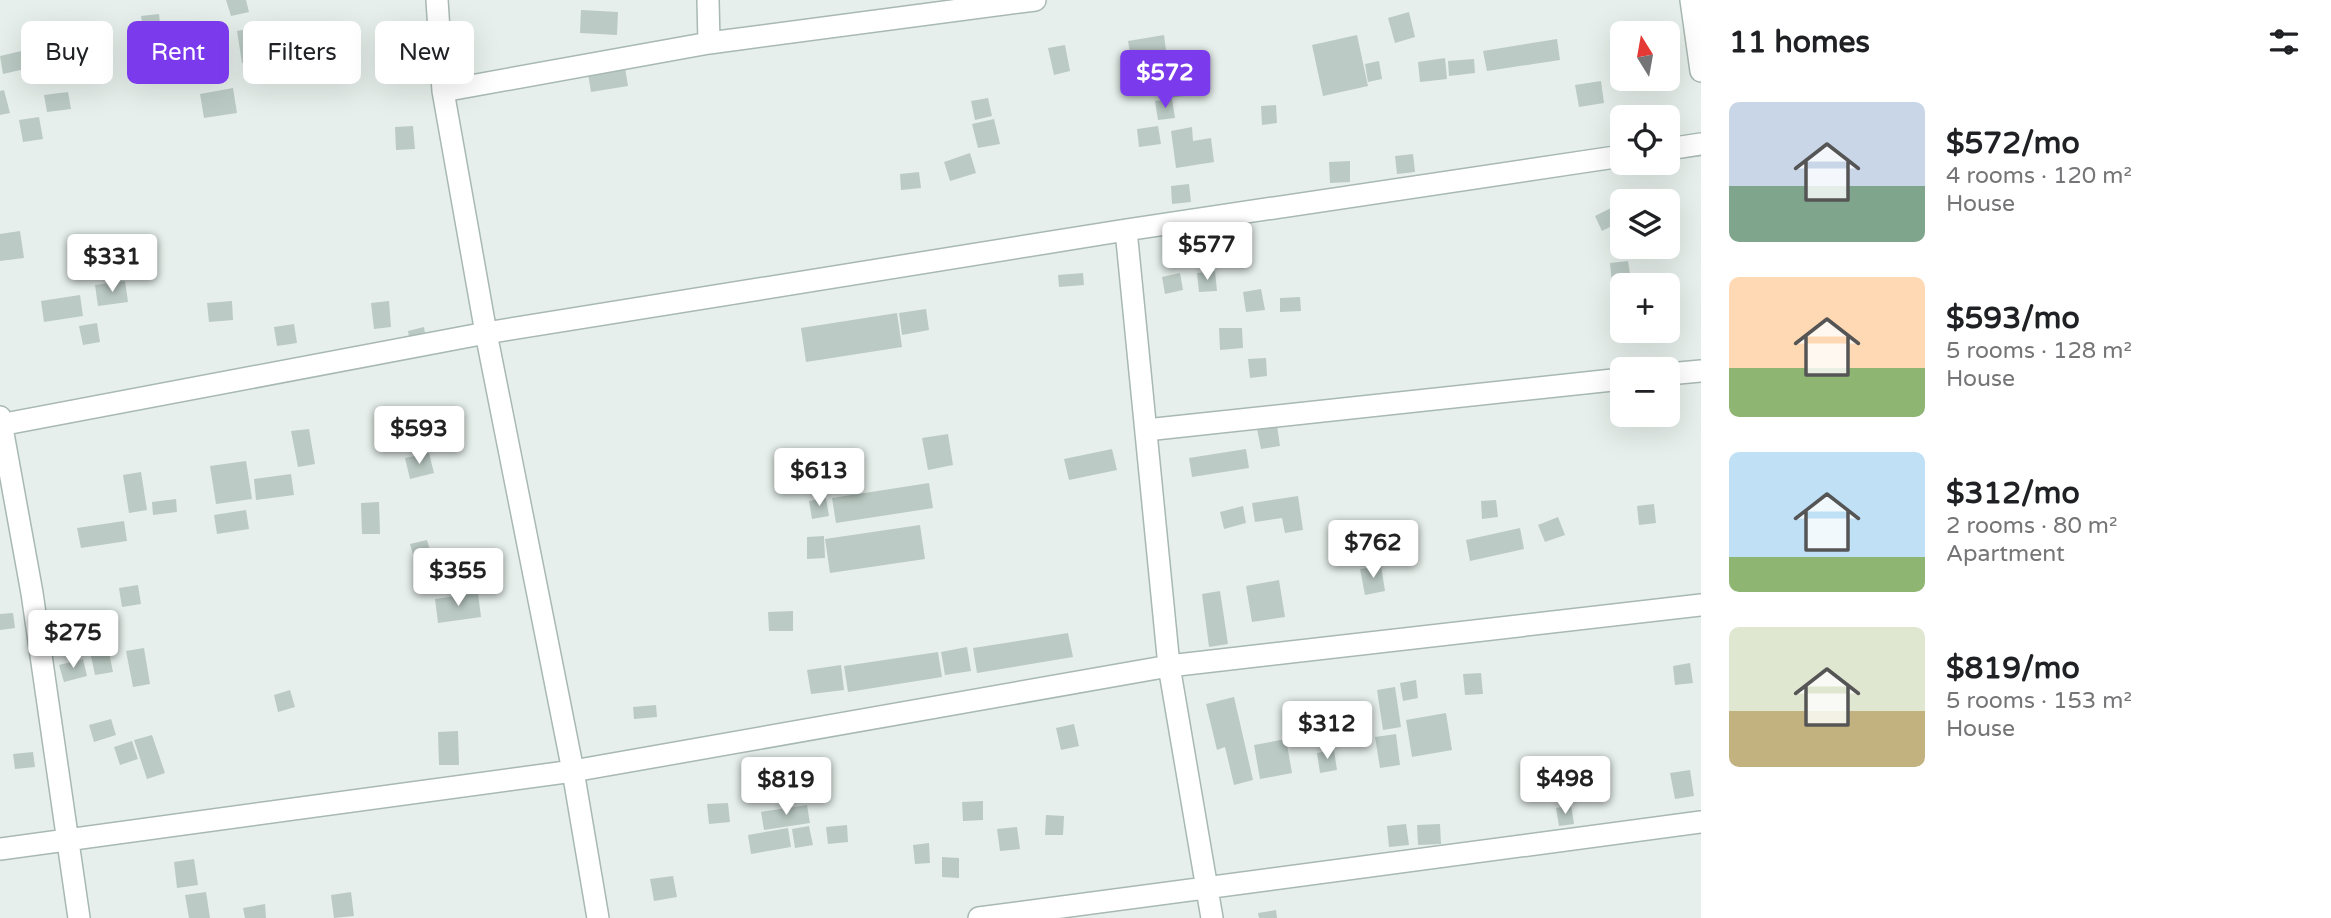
<!DOCTYPE html>
<html lang="en">
<head>
<meta charset="utf-8">
<style>
  body { margin:0; font-family:"Varela Round",sans-serif; background:#f2f2f2; color:#202124; height:100vh; display:flex; flex-direction:column; font-size:26px; white-space:nowrap }
  * { box-sizing:border-box; margin:0 }
  p { font-size:23px; color:#757577 }
  .icon { flex:none; width:38px; height:38px; fill:none; stroke:currentColor; stroke-width:2; stroke-linecap:round; stroke-linejoin:round }
  .map { position:relative; flex:1; overflow:hidden }
  .sheet { display:flex; flex-direction:column; background:#fff; width:630px }
  .sheet>* { flex:none }
  .banner { position:absolute; left:21px; top:21px; width:665px; height:63px; display:flex; gap:14px }
  .needle { width:46px; rotate:349deg }
  .fabs { position:absolute; left:1610px; top:21px; display:grid; gap:14px }
  .fabs a { display:grid; place-items:center; width:70px; height:70px; border-radius:10px; background:#fff; box-shadow:0 7px 28px #0002; font-size:35px }
  .price { position:absolute; translate:-50% -60px; padding:0 16px; border-radius:7px; background:#fff; color:#222; font-size:23px; line-height:46px; filter:drop-shadow(0 2px 4px #0008) }
  .price::after { content:''; position:absolute; left:50%; top:42px; width:21px; height:16px; margin-left:-10px; background:inherit; clip-path:polygon(0 0,100% 0,50% 100%) }
  .price.current { background:#7c3aed; color:#fff }
  ul { padding:0; list-style:none }
  li { display:flex; align-items:center; gap:21px; height:175px; padding:0 28px }
  li span { display:grid; place-items:center; flex:none; width:196px; height:140px; border-radius:10px; color:#555 }
  li>.icon { margin-inline-start:auto }
  span .icon { width:84px; height:84px; fill:#fffc; stroke-width:1 }
  li b { font-size:30px }
  h2 { display:flex; justify-content:space-between; align-items:center; height:84px; padding:0 28px; font-size:30px }
  .pill { padding:0 24px; border-radius:10px; background:#fff; box-shadow:0 7px 28px #0002; font-size:24px; line-height:63px }
  .pill.current { background:#7c3aed; color:#fff }
  main { display:flex; flex:1; min-height:0 }
  .map>svg:first-child { display:block }
</style>
</head>
<body>
<main>
<div class="map">
<svg width="1701" height="918" viewBox="0 0 1701 918">
  <rect width="100%" height="100%" fill="#e6efeb"/>
  <path fill="#bbcac4" d="M226,0H246L249,12L231,16Z
    M581,10L618,12L617,35L580,33Z
    M1409,12L1415,37L1395,43L1388,18Z
    M159,14L161,33L144,35L141,16Z
    M262,26L267,59L242,63L237,31Z
    M1164,35L1167,58L1132,64L1128,41Z
    M1357,35L1368,86L1323,96L1312,45Z
    M1557,39L1560,60L1487,71L1483,51Z
    M1065,45L1070,71L1054,75L1048,48Z
    M34,48L38,66L3,74L0,56Z
    M622,49L628,86L591,92L585,55Z
    M1445,58L1447,79L1420,82L1418,62Z
    M1474,59L1475,73L1449,76L1448,61Z
    M1379,61L1382,79L1368,82L1365,64Z
    M208,63L210,82L189,84L187,65Z
    M1182,69L1185,96L1165,98L1162,72Z
    M1601,81L1604,103L1579,107L1575,85Z
    M233,88L237,113L204,118L200,94Z
    M4,90L10,113L0,115V91Z
    M68,92L71,109L47,112L44,95Z
    M988,98L992,116L975,120L971,101Z
    M1172,99L1175,118L1158,120L1155,101Z
    M1276,105L1277,123L1262,125L1261,106Z
    M39,117L43,139L23,142L19,120Z
    M994,119L1000,144L978,148L972,124Z
    M413,126L415,149L396,150L395,127Z
    M1158,126L1161,144L1139,147L1137,129Z
    M1192,127L1193,141L1211,138L1214,162L1176,168L1171,131Z
    M970,153L976,173L950,181L944,162Z
    M1413,154L1415,172L1397,174L1395,156Z
    M1350,161V182L1330,183L1329,162Z
    M919,172L921,188L901,190L900,174Z
    M1189,184L1191,202L1172,204L1171,186Z
    M1613,207L1620,222L1602,231L1595,216Z
    M20,231L24,258L0,261V234Z
    M117,244L119,259L97,262L95,248Z
    M1628,261L1631,280L1612,283L1610,263Z
    M1215,271L1217,291L1199,292L1197,273Z
    M1083,273L1084,285L1059,287L1058,275Z
    M1180,273L1183,290L1165,294L1162,277Z
    M125,281L128,302L98,306L95,285Z
    M1261,289L1265,310L1246,312L1243,292Z
    M80,295L83,316L44,322L41,301Z
    M1300,297L1301,311L1280,312V298Z
    M232,301L233,320L209,322L207,303Z
    M389,301L391,327L374,329L371,303Z
    M926,309L929,330L902,335L899,313Z
    M897,313L902,347L806,362L801,328Z
    M97,323L100,342L83,345L79,326Z
    M294,324L297,343L277,346L274,327Z
    M424,327L427,346L411,349L408,331Z
    M1219,328H1242L1243,348L1220,350Z
    M1266,358L1267,376L1250,378L1248,359Z
    M1277,425L1280,446L1261,449L1257,429Z
    M309,429L315,464L298,467L291,431Z
    M948,434L953,465L928,470L922,438Z
    M1112,449L1117,470L1069,480L1064,459Z
    M1246,449L1249,468L1192,477L1189,458Z
    M429,453L434,473L410,479L405,458Z
    M246,461L252,499L216,504L210,466Z
    M141,472L147,510L129,513L123,475Z
    M291,474L294,495L256,500L254,479Z
    M929,483L933,508L836,523L832,498Z
    M1298,496L1303,530L1285,533L1282,518L1255,522L1252,503Z
    M826,498L829,516L812,519L809,501Z
    M176,499L177,512L153,515L152,502Z
    M1496,500L1498,517L1482,519L1481,501Z
    M379,502L380,534H362L361,503Z
    M1654,504L1656,523L1639,525L1637,506Z
    M1243,506L1246,523L1224,529L1220,512Z
    M246,510L249,529L217,534L214,515Z
    M1558,517L1565,535L1545,542L1538,525Z
    M124,521L127,541L81,548L77,528Z
    M920,525L925,559L830,573L825,539Z
    M1520,528L1524,549L1470,561L1466,540Z
    M824,536L825,558L807,559V537Z
    M427,540L432,557L415,562L410,544Z
    M1381,566L1385,591L1365,595L1360,569Z
    M1279,580L1285,617L1252,622L1246,586Z
    M138,585L141,604L122,607L119,588Z
    M1220,591L1228,644L1209,647L1202,594Z
    M478,593L481,617L438,623L435,599Z
    M793,611V631H769L768,612Z
    M13,613L15,628L0,630V614Z
    M1068,633L1073,657L977,673L973,648Z
    M967,647L971,671L945,675L941,652Z
    M144,648L150,684L133,687L126,651Z
    M109,652L113,672L95,675L91,656Z
    M938,652L942,677L848,692L844,666Z
    M83,659L87,676L64,682L59,665Z
    M1690,663L1693,683L1675,685L1673,666Z
    M841,665L844,690L811,694L807,670Z
    M1481,673L1483,694L1465,695L1463,674Z
    M1416,680L1418,698L1403,701L1400,683Z
    M1395,687L1401,727L1383,730L1377,690Z
    M290,690L295,707L278,712L274,695Z
    M1234,697L1253,780L1234,785L1225,747L1217,750L1206,704Z
    M1328,701L1329,718L1308,719V702Z
    M656,705L657,717L634,719L633,707Z
    M1446,713L1452,750L1412,757L1406,720Z
    M111,719L116,735L94,742L89,725Z
    M1074,724L1079,746L1061,750L1056,728Z
    M458,731L459,765H439L438,732Z
    M1396,734L1400,765L1380,768L1375,737Z
    M152,735L165,773L147,779L134,740Z
    M1286,739L1292,773L1260,779L1254,745Z
    M132,741L138,759L120,765L114,747Z
    M1334,750L1337,770L1320,773L1317,753Z
    M33,752L35,767L15,769L13,754Z
    M1690,770L1694,796L1675,799L1670,773Z
    M983,801V820L963,821L962,802Z
    M728,803L730,822L709,824L707,804Z
    M807,805L810,823L764,830L761,812Z
    M1571,805L1574,824L1559,826L1556,808Z
    M1046,815L1064,816L1063,835H1045Z
    M1406,824L1409,845L1389,847L1387,826Z
    M1440,824L1441,844L1418,845L1417,825Z
    M847,825L848,842L828,844L826,827Z
    M809,826L813,845L795,848L792,829Z
    M1017,827L1020,849L1000,851L997,829Z
    M788,828L791,847L751,854L748,835Z
    M929,843L930,863L915,864L913,845Z
    M942,857L959,858V878L942,877Z
    M194,859L198,885L177,888L174,862Z
    M673,876L677,897L654,901L650,879Z
    M206,892L210,918H189L185,895Z
    M351,892L354,916L334,918L331,895Z
    M265,904L266,918H245L243,908Z
    M1276,910L1277,918H1259L1258,913Z"/>
  <g fill="none" stroke-linecap="round" stroke-linejoin="round">
    <defs>
      <path id="street" d="M437,0L443,91L486,333L573,771L598,918
        M708,0L709,43
        M1691,0L1701,71
        M443,91L709,43L1035,0
        M1668,149L1701,144
        M1126,230L1169,666L1212,918
        M1668,374L1701,371
        M0,417L32,593L79,918
        M0,425L486,333L1126,230L1622,156
        M1146,430L1622,379
        M0,849L573,771L1169,666L1701,605
        M979,918L1701,822"/>
    </defs>
    <use href="#street" stroke="#a8b8b2" stroke-width="24"/>
    <use href="#street" stroke="#fff" stroke-width="21"/>
  </g>
</svg>
<div class="fabs">
<a><svg class="needle" viewBox="-14 -14 28 28"><path d="M0-13l5 13h-10z" fill="#e53935"/><path d="M0 13l5-13h-10z" fill="#757577"/></svg></a>
<a><svg class="icon" aria-label="locate" viewBox="0 0 24 24"><circle cx="12" cy="12" r="6"/><path d="M12 2v4M12 18v4M2 12h4M18 12h4"/></svg></a>
<a><svg class="icon" aria-label="layers" viewBox="0 0 24 24"><path d="M12 4l9 5-9 5-9-5zM3 14l9 5 9-5"/></svg></a>
<a>+</a>
<a>−</a>
</div>
<b class="price current" style="left:1165px;top:110px">$572</b>
<b class="price" style="left:1207px;top:282px">$577</b>
<b class="price" style="left:112px;top:294px">$331</b>
<b class="price" style="left:419px;top:466px">$593</b>
<b class="price" style="left:819px;top:508px">$613</b>
<b class="price" style="left:1373px;top:580px">$762</b>
<b class="price" style="left:458px;top:608px">$355</b>
<b class="price" style="left:73px;top:670px">$275</b>
<b class="price" style="left:1327px;top:761px">$312</b>
<b class="price" style="left:1565px;top:816px">$498</b>
<b class="price" style="left:786px;top:817px">$819</b>
<div class="banner">
<a class="pill">Buy</a>
<a class="pill current">Rent</a>
<a class="pill">Filters</a>
<a class="pill">New</a>
</div>
</div>
<section class="sheet">
<h2>11 homes<svg class="icon" aria-label="filters" viewBox="0 0 24 24"><path d="M4 7h16M4 17h16"/><circle cx="9" cy="7" r="2"/><circle cx="15" cy="17" r="2"/></svg></h2>
<ul>
<li><span style="background:linear-gradient(#c9d6e8 60%,#7fa58c 0)"><svg class="icon" aria-label="home" viewBox="0 0 24 24"><path d="M3 11l9-7 9 7M6 9v11h12V9"/></svg></span><div><b>$572/mo</b><p>4 rooms · 120 m²</p><p>House</p></div></li>
<li><span style="background:linear-gradient(#ffd9b3 65%,#8fb573 0)"><svg class="icon" aria-label="home" viewBox="0 0 24 24"><path d="M3 11l9-7 9 7M6 9v11h12V9"/></svg></span><div><b>$593/mo</b><p>5 rooms · 128 m²</p><p>House</p></div></li>
<li><span style="background:linear-gradient(#bfe0f5 75%,#8fb573 0)"><svg class="icon" aria-label="home" viewBox="0 0 24 24"><path d="M3 11l9-7 9 7M6 9v11h12V9"/></svg></span><div><b>$312/mo</b><p>2 rooms · 80 m²</p><p>Apartment</p></div></li>
<li><span style="background:linear-gradient(#dfe7d0 60%,#c2b280 0)"><svg class="icon" aria-label="home" viewBox="0 0 24 24"><path d="M3 11l9-7 9 7M6 9v11h12V9"/></svg></span><div><b>$819/mo</b><p>5 rooms · 153 m²</p><p>House</p></div></li>
</ul>
</section>
</main>
</body>
</html>
